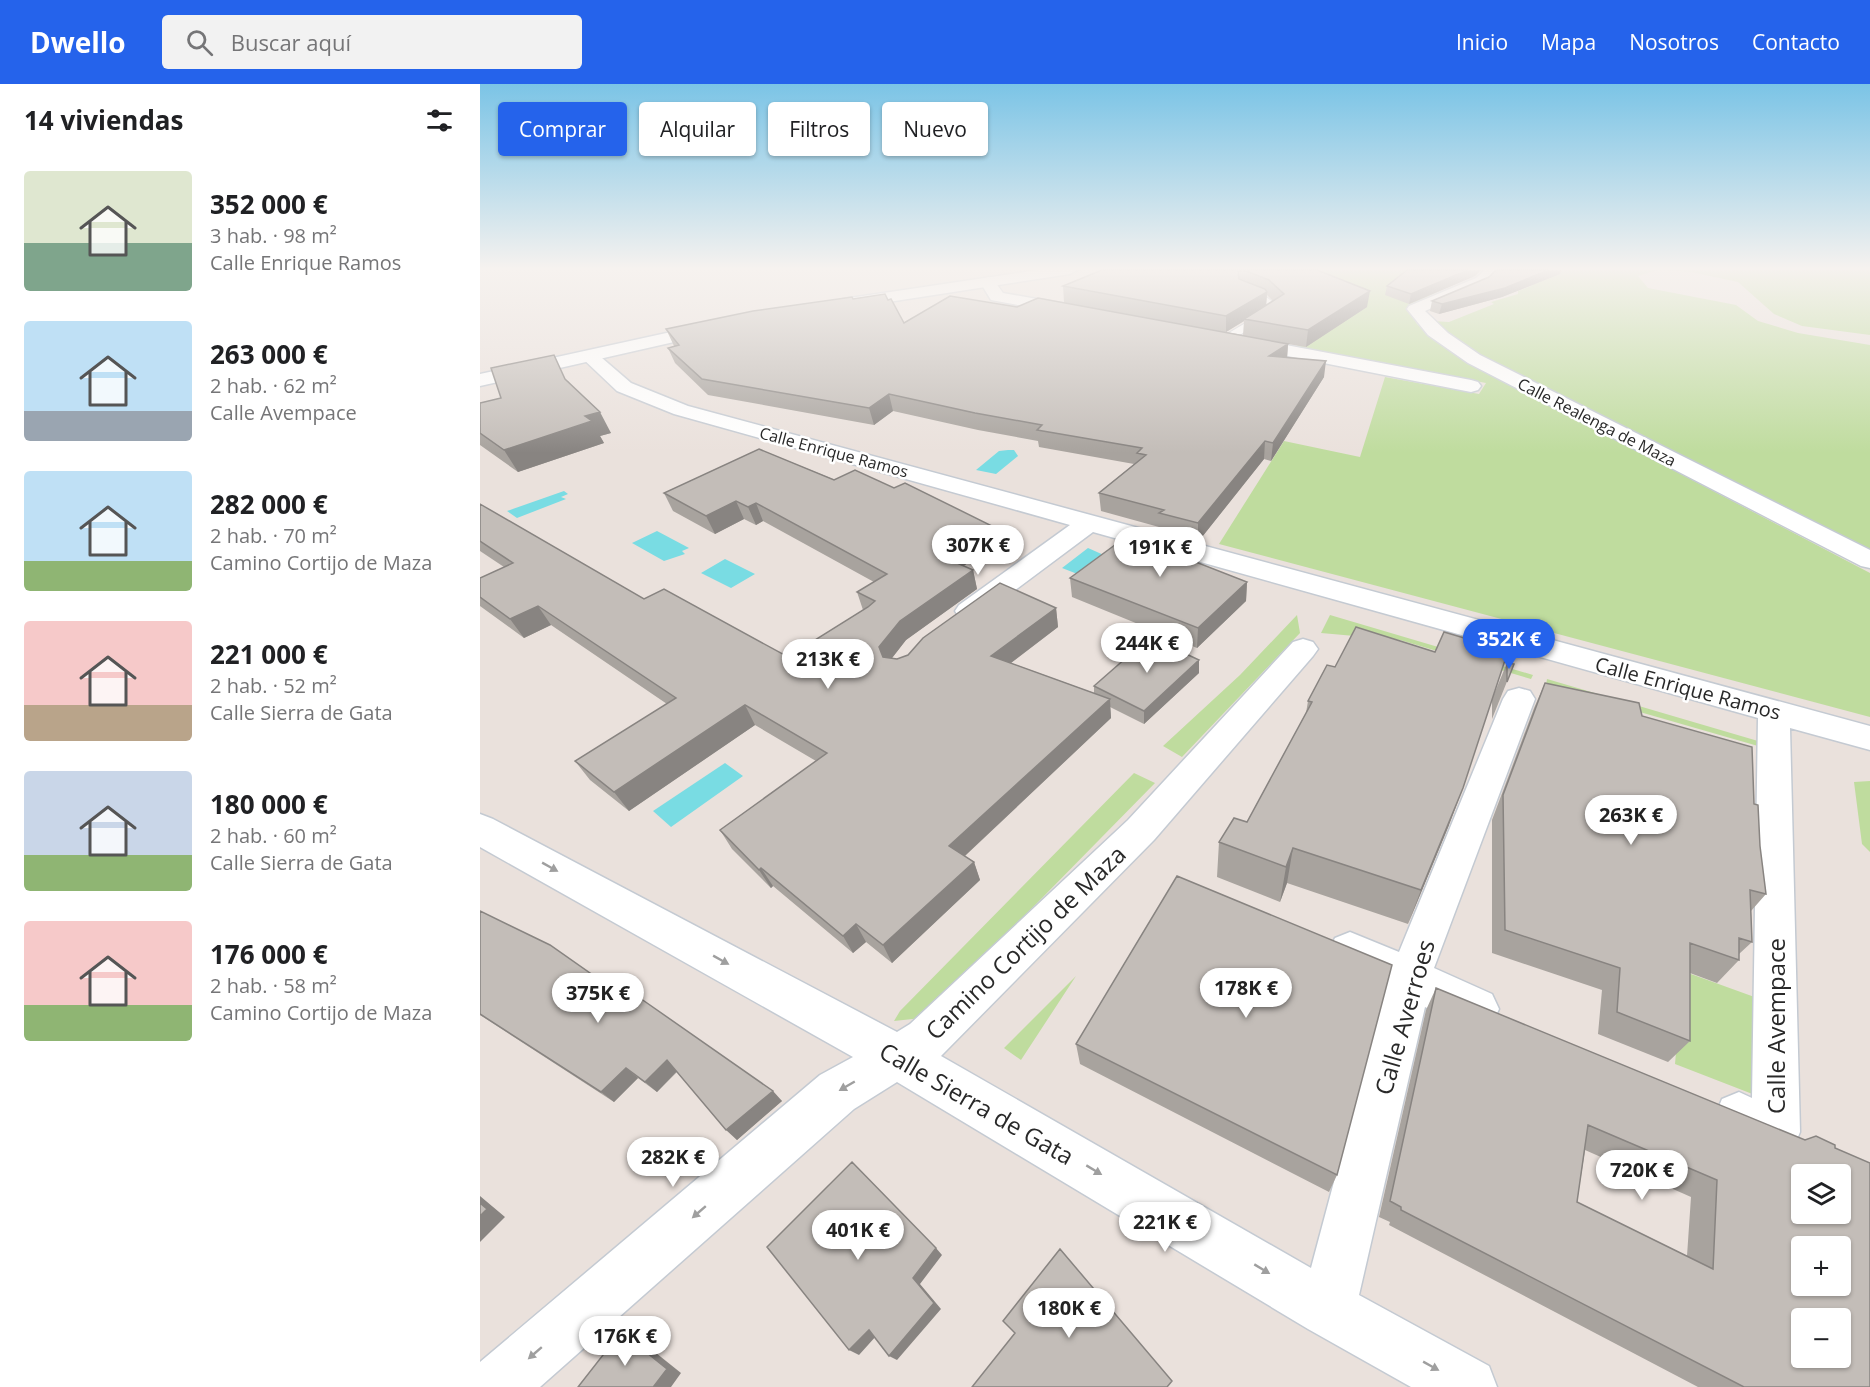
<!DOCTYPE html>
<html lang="es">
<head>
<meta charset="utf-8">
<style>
  body { margin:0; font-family:"Open Sans",sans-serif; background:#f2f2f2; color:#202124; height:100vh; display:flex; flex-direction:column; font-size:22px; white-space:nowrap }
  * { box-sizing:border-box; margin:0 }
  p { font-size:20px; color:#757577 }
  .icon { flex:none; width:33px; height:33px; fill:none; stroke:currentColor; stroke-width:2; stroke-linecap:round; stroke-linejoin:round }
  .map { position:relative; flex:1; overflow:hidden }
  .panel { display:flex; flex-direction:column; background:#fff; width:480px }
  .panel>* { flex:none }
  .banner { position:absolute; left:18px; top:18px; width:570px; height:54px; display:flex; gap:12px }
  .buttons { position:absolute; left:1311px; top:1080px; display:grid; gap:12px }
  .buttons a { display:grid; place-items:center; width:60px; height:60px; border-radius:6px; background:#fff; box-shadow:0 2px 4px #0004; font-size:30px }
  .price { position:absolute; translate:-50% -51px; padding:0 14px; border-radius:21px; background:#fff; color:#222; font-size:20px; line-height:39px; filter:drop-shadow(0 2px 3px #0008) }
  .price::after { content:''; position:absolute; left:50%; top:36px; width:18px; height:14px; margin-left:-9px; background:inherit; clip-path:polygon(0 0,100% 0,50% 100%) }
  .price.current { background:#2563eb; color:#fff }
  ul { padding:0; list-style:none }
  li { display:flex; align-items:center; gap:18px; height:150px; padding:0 24px }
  li span { display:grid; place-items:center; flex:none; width:168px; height:120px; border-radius:6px; color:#555 }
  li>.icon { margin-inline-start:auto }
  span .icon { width:72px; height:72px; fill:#fffc; stroke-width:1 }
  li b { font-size:26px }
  h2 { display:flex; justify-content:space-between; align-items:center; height:72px; padding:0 24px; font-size:26px }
  .tag { padding:0 21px; border-radius:6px; background:#fff; box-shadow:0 2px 4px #0004; font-size:21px; line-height:54px }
  .tag.current { background:#2563eb; color:#fff }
  header { display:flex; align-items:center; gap:36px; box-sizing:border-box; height:84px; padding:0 30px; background:#2563eb; color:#fff }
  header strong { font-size:28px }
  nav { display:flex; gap:33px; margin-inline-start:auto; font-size:21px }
  .search { width:420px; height:54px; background:#f2f2f2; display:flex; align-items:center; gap:15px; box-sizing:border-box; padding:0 21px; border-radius:6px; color:#757577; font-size:22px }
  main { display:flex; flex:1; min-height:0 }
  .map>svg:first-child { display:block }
</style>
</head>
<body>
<header>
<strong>Dwello</strong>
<div class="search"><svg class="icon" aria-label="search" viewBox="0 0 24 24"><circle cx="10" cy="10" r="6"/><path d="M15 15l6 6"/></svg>Buscar aquí</div>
<nav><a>Inicio</a><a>Mapa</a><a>Nosotros</a><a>Contacto</a></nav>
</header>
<main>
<section class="panel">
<h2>14 viviendas<svg class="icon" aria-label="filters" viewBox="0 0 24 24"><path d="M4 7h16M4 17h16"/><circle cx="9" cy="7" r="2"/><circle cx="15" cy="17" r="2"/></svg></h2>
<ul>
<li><span style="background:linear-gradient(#dfe7d0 60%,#7fa58c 0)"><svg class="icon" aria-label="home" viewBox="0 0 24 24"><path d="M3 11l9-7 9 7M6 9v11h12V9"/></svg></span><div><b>352 000 €</b><p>3 hab. · 98 m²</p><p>Calle Enrique Ramos</p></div></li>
<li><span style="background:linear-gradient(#bfe0f5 75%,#9aa5b1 0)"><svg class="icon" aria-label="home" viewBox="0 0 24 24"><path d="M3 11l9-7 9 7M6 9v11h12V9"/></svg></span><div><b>263 000 €</b><p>2 hab. · 62 m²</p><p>Calle Avempace</p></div></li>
<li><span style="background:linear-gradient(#bfe0f5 75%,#8fb573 0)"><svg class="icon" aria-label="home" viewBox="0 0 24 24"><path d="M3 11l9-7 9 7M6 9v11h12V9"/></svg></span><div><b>282 000 €</b><p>2 hab. · 70 m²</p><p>Camino Cortijo de Maza</p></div></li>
<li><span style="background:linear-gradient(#f6c9c9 70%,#b9a48a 0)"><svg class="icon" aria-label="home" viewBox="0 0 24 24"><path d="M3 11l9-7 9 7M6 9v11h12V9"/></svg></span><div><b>221 000 €</b><p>2 hab. · 52 m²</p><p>Calle Sierra de Gata</p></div></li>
<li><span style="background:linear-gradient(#c9d6e8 70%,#8fb573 0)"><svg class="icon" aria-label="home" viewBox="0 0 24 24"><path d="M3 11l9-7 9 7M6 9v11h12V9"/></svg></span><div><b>180 000 €</b><p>2 hab. · 60 m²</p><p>Calle Sierra de Gata</p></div></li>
<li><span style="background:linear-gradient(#f6c9c9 70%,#8fb573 0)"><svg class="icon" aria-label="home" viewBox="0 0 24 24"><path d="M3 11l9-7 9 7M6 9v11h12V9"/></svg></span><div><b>176 000 €</b><p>2 hab. · 58 m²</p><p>Camino Cortijo de Maza</p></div></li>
</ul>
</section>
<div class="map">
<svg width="1390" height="1303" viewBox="0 0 1390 1303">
  <rect width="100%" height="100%" fill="#eae1dc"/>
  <path fill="#bfdc9e" d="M798,186H970L977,199L949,212L929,225L937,240L981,275L1390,489V633L739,460L804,357L880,373L905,293L999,310L1006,299L816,263L818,261L796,236Z
    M1067,186H1177L1158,192L1168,204L1256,221L1278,237L1318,249L1390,261V465L998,272L962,249L952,237L969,238L1014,220L1011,218L1038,210V207L1051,202Z
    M1185,186H1390V251L1322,242L1294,230L1258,198L1211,188Z
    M817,531L820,549L702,673L683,662L760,591Z
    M850,531L1053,591L1051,595L920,556L841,549Z
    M1067,595L1278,657V662L1066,601Z
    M654,689L675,699L459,919L442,934L414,937L420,927Z
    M1390,697V768L1382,760L1374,698Z
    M1197,885L1280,915L1275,1011L1195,980L1201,912Z
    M596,892L541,976L524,964Z"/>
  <path fill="#79dce3" d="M528,366H534L538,372L516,390L496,386L519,367Z
    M84,407L88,410L81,413L86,415L37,434L27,427Z
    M177,447L209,464L202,467L205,470L184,477L152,459Z
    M608,464L626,472L600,491L582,484Z
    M245,475L275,490L251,504L221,489Z
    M245,679L263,692L191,743L173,727Z"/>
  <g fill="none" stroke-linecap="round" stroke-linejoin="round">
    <defs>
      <path id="lane" d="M759,204C774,203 791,214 800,226L750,257H742V253L789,225L785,219L759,208Z"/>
      <path id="street" d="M1005,186H1021L1006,200L945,227L968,249L1000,271L1390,466V484L1381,482L988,279L948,251L927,225L929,222L996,194Z
        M508,193L513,195L523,209L591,221L599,226L591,231L511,216L500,198Z
        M763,253L991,296L998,298L1001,302L998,306L991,308L757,262L754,258L757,254Z
        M109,267L115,268L151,299L208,322L1390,642V666L1310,644L1320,1048L1313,1065L1296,1072L1242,1049L1235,1032L1242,1015L1259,1008L1272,1014L1278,634L613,448L499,533L489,536L479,533L475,527L479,521L590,441L194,330L137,307L100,272L103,268Z
        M823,555L833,558L838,565L833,572L674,756L461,972L831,1184L906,903L855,880L849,867L855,854L870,848L919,868L1023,615L1028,607L1039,604L1050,607L1055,615L954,884L1012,910L1019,925L1012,940L997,946L945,923L879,1211L1009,1282L1017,1303H931L828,1245L417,998L374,1025L60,1303H0V1278L340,991L373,973L0,763V730L13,735L417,948L430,940L648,736L813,558Z"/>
      <path id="secondary" d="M558,186H597L590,190L363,225L355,220L363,215Z
        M232,239L238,240L241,244L238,248L0,302V290Z"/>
    </defs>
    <use href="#lane" stroke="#c4cad2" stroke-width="2"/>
    <use href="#street" stroke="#c4cad2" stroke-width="3"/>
    <use href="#secondary" stroke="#c4cad2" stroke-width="3"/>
    <use href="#lane" fill="#fff" fill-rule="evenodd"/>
    <use href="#street" fill="#fff" fill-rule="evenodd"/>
    <use href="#secondary" fill="#fff" fill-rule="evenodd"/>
  </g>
  <path fill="#a8a39e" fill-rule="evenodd" d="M622,186H837L887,223L826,263L808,260L807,274L844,293L791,377L784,375L718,458L680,447L679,443L621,427L619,409L654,380L559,363L558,357L498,346L413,327L394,341L228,311L195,279L188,264L194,262L186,245L373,215L408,216L424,239L537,223L584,218L583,202ZM787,211L793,217L786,221ZM764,237L763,251L746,248Z
    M1016,186H1081L1080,190L1022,213L959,230L950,227L952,217L1009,193Z
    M995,192L929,220L905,211L907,202Z
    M88,297L131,349L120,352L124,359L38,388L0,361V319Z
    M279,365L516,461L483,482L493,486L497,505L426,556L412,574L417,575L576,524L578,543L531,579L614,609V602L719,576V589L664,640L630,623L631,634L485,772L494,778L500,796L412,879L386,858L373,869L293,802L291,804L252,765L240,746L336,677L275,641L149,727L110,696L95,677L187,620L71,541L44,554L0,522V494L24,483L0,467V421L164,515L308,573L383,526L377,508L394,498L283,437L276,441L264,435L235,450L193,427L184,409Z
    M703,473L767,498L766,517L717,564L592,513L590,494Z
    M1027,579L1034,580L1012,635V615Z
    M847,581L969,741L928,840L807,799L800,818L737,793L739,758L767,738L826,629L828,617Z
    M1065,599L1162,632L1274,720L1286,810L1271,827L1272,858L1259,870V876L1237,899L1210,889V957L1188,978L1118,950L1122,906L1012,869V736L1054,624Z
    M0,827L140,910L302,1017L257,1056L197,988L177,1008L158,994L134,1018L0,931Z
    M956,904L1325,1056L1355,1064L1390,1303H1218L909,1141L910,1138L899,1133L946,926ZM1105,1066L1211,1113L1207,1172L1097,1118Z
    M596,960L857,1091L849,1108L600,980Z"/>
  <path fill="#888481" d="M988,186H1001L995,192L929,220L931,210Z
    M1068,186H1081L1080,190L1022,213L959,230L962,220Z
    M890,207L887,223L826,263L828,246Z
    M787,208L786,224L764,235V237L746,248V232Z
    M808,260L807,275L789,272Z
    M846,277L844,293L791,377L793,359Z
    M409,310L413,327L394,341L389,324Z
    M120,328L131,349L120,352L124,359L38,388L24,366L105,332Z
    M785,357L784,375L718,458V439Z
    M256,417L264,435L235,450L226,432Z
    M276,419L283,437L276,441L268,423Z
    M512,442L516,461L468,492L463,473Z
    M703,457V476L690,468Z
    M493,486L497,505L426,556L405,583L399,563L420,537Z
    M767,498L766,517L717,564L718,544Z
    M58,522L71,541L44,554L30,535Z
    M576,524L578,543L515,591L511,572Z
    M719,576V589L664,640V627Z
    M630,615L631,634L475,781L469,762Z
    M265,621L275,641L149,727L134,708Z
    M983,704L969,741L928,840L941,806Z
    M813,764L807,799L800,818L806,783Z
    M494,778L500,796L412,879L403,861Z
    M281,784L293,802L291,804L279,786Z
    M376,840L386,858L373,869L363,852Z
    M187,976L198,986L177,1008L165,998Z
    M146,984L158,994L134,1018L121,1008Z
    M293,1007L302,1017L257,1056L246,1046Z
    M0,1112L25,1133L0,1158Z
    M456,1164L462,1171L440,1200L461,1225L417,1276L409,1272L433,1194Z
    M389,1246L397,1251L379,1271L369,1266Z
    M141,1248L156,1253L201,1289L191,1303H176L174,1302Z"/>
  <path fill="#c3bdb8" stroke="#888481" stroke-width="1.5" fill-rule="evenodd" d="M622,186H837L890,207L828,246L764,235L804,210L789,196L766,187H758L759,195L785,205L787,208L746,232L583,202Z
    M927,186H988L931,210L907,202Z
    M1016,186H1068L1025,204L962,220L952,217L1009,193Z
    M405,210L408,216L411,215L424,239L470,212L537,223L558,214L808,260L789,272L846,277L793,359L785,357L718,439L679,429L684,426L619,409L666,371L657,369L662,364L557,346L562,341L495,329L409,310L389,324L222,295L188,264L199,261L186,245L273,227L372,213L373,215Z
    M74,271L85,295L120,328L105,332L112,337L24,366L0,349V319L21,314L11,284Z
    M279,365L354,396L375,386L414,404L425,399L512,442L463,473L493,486L420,537L399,563L403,573L417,575L428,571L443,554L520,499L576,524L511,572L630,615L469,762L494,778L403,861L376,840L363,852L281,784L279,786L240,746L347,669L265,621L134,708L95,677L196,614L58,522L30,535L0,513V494L33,479L0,457V420L164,515L184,505L308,573L388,523L395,517L377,508L407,490L276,419L268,423L256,417L226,432L184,409Z
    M658,444L703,457L690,468L767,498L718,544L590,494Z
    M876,543L955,568L964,548L1028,567L983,704L941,806L813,764L806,783L739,758L754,734L767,738L832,618L828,617L847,581L855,583Z
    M670,553L719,576L664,627L614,602Z
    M1027,579L1034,580L1027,598Z
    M1065,599L1159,619L1162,632L1272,663L1274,720L1278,721L1280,762L1286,810L1270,806L1272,858L1259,854V876L1210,859V957L1137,928L1140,884L1025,846L1023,711Z
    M697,792L912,881L857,1091L596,960Z
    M0,827L70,861L140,910L144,906L155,913L157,912L293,1007L246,1046L187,976L165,998L146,984L121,1008L0,930Z
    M956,904L1325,1056L1336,1052L1355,1061V1064L1390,1079V1303H1264L921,1126V1123L910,1117ZM1108,1041L1237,1096L1233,1185L1097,1118ZM1322,1090H1360V1130H1322ZM1322,1162H1360V1202H1322ZM1322,1234H1360V1274H1322Z
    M372,1078L456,1164L433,1194L454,1219L409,1272L389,1246L369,1266L287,1163Z
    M0,1119L7,1125L0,1132Z
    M580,1165L692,1297L687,1303H492L535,1249L523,1237Z
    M141,1248L187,1285L174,1302L176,1303H98Z"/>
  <defs><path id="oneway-solid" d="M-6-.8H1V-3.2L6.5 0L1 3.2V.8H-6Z" transform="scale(1.5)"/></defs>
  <g fill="#9f9f9f">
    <use href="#oneway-solid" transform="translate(70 783) rotate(29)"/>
    <use href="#oneway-solid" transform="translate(241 876) rotate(29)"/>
    <use href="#oneway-solid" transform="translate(367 1002) rotate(150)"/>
    <use href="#oneway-solid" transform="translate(614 1086) rotate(31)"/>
    <use href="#oneway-solid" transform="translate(219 1128) rotate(139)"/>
    <use href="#oneway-solid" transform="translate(782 1185) rotate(31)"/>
    <use href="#oneway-solid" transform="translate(55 1269) rotate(139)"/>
    <use href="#oneway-solid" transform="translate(951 1282) rotate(29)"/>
  </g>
  <linearGradient id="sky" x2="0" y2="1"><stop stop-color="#7bc4e6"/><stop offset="0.5" stop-color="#f6f2ef"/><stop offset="1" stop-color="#f6f2ef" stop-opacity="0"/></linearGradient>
  <rect width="1390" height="369" fill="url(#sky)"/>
  <g text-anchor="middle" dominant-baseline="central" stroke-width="5" stroke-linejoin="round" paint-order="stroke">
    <g font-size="16" fill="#292929" stroke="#fff">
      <text transform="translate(1117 338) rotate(27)">Calle Realenga de Maza</text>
      <text transform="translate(354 368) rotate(15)">Calle Enrique Ramos</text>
    </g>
    <g font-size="20" fill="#292929" stroke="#fff">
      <text transform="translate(1208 604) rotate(15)">Calle Enrique Ramos</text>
    </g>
    <g font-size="24" fill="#292929" stroke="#fff">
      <text transform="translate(545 858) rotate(-44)">Camino Cortijo de Maza</text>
      <text transform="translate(924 933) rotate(-74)">Calle Averroes</text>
      <text transform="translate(1295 942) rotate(-90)">Calle Avempace</text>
      <text transform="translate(497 1019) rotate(30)">Calle Sierra de Gata</text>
    </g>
  </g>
</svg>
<div class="buttons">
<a><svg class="icon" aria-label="layers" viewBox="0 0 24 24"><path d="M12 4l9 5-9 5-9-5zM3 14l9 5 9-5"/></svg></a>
<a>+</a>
<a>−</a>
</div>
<b class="price" style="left:498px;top:492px">307K €</b>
<b class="price" style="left:680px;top:494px">191K €</b>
<b class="price current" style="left:1029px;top:586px">352K €</b>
<b class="price" style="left:667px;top:590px">244K €</b>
<b class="price" style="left:348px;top:606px">213K €</b>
<b class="price" style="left:1151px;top:762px">263K €</b>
<b class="price" style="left:766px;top:935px">178K €</b>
<b class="price" style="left:118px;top:940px">375K €</b>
<b class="price" style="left:193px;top:1104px">282K €</b>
<b class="price" style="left:1162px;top:1117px">720K €</b>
<b class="price" style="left:685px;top:1169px">221K €</b>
<b class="price" style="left:378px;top:1177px">401K €</b>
<b class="price" style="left:589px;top:1255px">180K €</b>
<b class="price" style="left:145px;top:1283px">176K €</b>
<div class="banner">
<a class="tag current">Comprar</a>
<a class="tag">Alquilar</a>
<a class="tag">Filtros</a>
<a class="tag">Nuevo</a>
</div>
</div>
</main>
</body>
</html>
